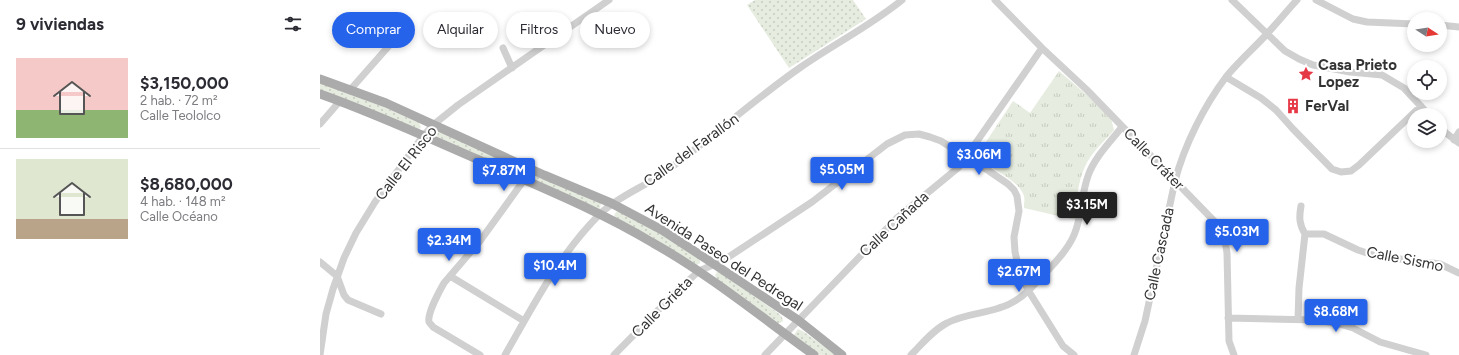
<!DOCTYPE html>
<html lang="es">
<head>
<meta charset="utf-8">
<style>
  body { margin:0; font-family:Figtree,sans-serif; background:#f7f7f7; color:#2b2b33; height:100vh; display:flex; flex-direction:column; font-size:15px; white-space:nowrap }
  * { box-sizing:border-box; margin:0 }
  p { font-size:13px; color:#7c7c81 }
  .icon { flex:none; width:22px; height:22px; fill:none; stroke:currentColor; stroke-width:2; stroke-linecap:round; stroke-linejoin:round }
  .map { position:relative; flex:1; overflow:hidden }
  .side { display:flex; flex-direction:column; background:#fff; width:320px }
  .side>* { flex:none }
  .guide { position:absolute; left:12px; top:12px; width:380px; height:36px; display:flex; gap:8px }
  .needle { width:26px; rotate:102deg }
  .buttons { position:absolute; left:1087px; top:12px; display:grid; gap:8px }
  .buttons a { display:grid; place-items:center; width:40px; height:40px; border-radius:50%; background:#fff; box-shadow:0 2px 6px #0003; font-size:20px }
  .price { position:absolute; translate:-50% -34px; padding:0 9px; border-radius:4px; background:#2563eb; color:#fff; font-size:13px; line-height:26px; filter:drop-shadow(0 1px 2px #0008) }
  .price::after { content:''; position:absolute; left:50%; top:24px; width:12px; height:9px; margin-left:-6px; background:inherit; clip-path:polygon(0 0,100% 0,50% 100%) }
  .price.active { background:#222; color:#fff }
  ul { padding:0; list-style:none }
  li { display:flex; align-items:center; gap:12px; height:100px; padding:0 16px }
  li+li { border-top:1px solid #e1e1e2 }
  li span { display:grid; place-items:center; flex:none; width:112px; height:80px; border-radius:0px; color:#555 }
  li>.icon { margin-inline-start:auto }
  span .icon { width:48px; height:48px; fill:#fffc; stroke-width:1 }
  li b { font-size:17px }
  h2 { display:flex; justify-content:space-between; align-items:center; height:48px; padding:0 16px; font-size:17px }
  .pill { padding:0 14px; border-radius:18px; background:#fff; box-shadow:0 2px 6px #0003; font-size:14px; line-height:36px }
  .pill.active { background:#2563eb; color:#fff }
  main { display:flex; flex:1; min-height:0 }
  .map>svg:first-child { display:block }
</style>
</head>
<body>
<main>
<section class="side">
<h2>9 viviendas<svg class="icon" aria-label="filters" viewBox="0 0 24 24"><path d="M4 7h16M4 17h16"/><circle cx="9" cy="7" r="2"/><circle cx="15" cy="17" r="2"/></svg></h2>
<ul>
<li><span style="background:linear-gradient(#f6c9c9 65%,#8fb573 0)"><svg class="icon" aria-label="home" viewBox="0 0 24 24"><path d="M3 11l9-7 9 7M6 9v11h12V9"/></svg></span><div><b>$3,150,000</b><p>2 hab. · 72 m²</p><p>Calle Teololco</p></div></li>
<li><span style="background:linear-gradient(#dfe7d0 75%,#b9a48a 0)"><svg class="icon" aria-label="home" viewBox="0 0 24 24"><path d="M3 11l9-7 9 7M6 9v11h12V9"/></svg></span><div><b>$8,680,000</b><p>4 hab. · 148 m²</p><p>Calle Océano</p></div></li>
</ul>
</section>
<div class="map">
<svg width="1139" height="355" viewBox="0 0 1139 355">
  <defs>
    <pattern id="grass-dots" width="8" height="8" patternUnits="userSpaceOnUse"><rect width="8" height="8" fill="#e6ecdf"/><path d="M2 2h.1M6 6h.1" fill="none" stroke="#c6cbc0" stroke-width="1.8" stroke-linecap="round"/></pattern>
    <pattern id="park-tufts" width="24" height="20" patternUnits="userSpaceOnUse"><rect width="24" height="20" fill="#e6ecdf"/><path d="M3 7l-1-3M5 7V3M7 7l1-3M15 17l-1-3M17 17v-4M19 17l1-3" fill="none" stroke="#c6cbc0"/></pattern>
  </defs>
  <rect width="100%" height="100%" fill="#fff"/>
  <path fill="url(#grass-dots)" d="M435,0H533L546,19L469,68L427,5Z
    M0,83L64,107L99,123L101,127L99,129L0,91Z
    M119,131L281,203L280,209L273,208L116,136V133Z
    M299,211L338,232L380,259V263L377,265L297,219L294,216L296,212Z
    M397,272H400L458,313L462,317L463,321L460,323H457L397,279L395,275Z
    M478,329L484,332L516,355H500L476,338L474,335Z"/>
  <path fill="url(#park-tufts)" d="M739,71L768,96L791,118L794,130C788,138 781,143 775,151C759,169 756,196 756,220L704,208C704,204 705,200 704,196C700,181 670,168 658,159V154L693,101L710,113Z"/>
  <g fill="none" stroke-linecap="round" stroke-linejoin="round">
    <path stroke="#d0d0d0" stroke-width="7" d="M675,0L722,48L767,90L896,223L905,241L907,253L909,341L914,355
      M912,0L965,51L979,59L993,65L1030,72L1062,75L1084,88L1109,115
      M996,0L1033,19L1047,22L1094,24
      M1120,25L1139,27
      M183,48L192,68
      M906,77L941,98L956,110L973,129L1012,169L1021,172L1031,171L1039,165L1101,106
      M30,90L75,39
      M0,124L20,101
      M1120,127L1126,133L1139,143
      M1134,140L1139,132
      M981,206C979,217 979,224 985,234
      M985,234H1004L1038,250L1056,256L1120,264L1139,273
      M0,262L17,276L24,295L28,300L61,314
      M130,276L204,321
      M908,318L995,320L1016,323L1033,328L1060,342L1106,355
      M978,319L979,288L985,234
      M0,355L6,314L13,289L24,258L36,233L55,202L103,136L113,125L138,105L289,0
      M160,355L113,327C112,325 110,324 109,322C107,314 120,290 124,283L160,241L204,180
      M185,355C213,306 240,253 281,213C299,196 322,188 342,174C390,140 433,100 481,67C514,44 550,26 582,0
      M294,355L359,289L379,271L404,260L492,202L567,144L585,135L599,134L610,137L621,141L669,171L688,184L694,190L697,196L699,211L694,237L695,252L699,269L708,290L743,346L754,355
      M445,355L577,218L639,167L722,48
      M591,355C602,344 613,330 627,323C644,314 662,314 679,308C690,305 702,297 710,289C724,274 746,254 754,235C762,217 761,195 768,176C774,158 790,142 802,127
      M814,355L825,321L855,181C864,146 884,106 906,77C918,62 933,49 946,35C957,23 966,12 977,0"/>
    <path stroke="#ababab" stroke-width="9" d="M0,79L66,103L224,175L291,203L342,230L394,264L478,320L522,355
      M0,94C54,113 106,137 159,160C218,186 278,210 333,243C390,275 441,317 494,355"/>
  </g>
  <defs>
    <symbol id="sight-bare" viewBox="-9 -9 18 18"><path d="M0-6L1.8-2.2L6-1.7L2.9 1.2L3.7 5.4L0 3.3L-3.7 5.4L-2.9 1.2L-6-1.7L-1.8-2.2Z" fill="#e63946" stroke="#fff" stroke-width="2.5" paint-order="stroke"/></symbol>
    <symbol id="building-bare" viewBox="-9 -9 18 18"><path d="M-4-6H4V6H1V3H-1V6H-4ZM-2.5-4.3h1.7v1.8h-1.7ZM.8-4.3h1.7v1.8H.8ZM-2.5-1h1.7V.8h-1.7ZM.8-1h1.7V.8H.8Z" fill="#e63946" stroke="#fff" stroke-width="2.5" paint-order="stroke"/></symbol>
  </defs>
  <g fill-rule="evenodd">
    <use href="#sight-bare" x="975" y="63" width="22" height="22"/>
    <use href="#building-bare" x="962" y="95" width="22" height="22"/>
  </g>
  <g text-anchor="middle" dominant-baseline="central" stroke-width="4" stroke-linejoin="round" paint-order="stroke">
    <g font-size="15" font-weight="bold" fill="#333" stroke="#fff" text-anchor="start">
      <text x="998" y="65">Casa Prieto<tspan x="998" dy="17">Lopez</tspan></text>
      <text x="985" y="106">FerVal</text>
    </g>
    <g font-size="15" fill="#333" stroke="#fff">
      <text transform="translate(371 150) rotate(-36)">Calle del Farallón</text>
      <text transform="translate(834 159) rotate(46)">Calle Cráter</text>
      <text transform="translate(86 163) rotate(-52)">Calle El Risco</text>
      <text transform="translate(574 224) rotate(-43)">Calle Cañada</text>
      <text transform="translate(839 254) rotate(-78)">Calle Cascada</text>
      <text transform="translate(404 257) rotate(33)">Avenida Paseo del Pedregal</text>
      <text transform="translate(1085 259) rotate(11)">Calle Sismo</text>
      <text transform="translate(342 307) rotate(-45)">Calle Grieta</text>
    </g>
  </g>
</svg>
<div class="buttons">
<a><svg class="needle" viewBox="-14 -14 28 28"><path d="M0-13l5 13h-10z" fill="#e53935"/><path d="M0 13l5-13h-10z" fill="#7c7c81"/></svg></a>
<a><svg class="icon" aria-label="locate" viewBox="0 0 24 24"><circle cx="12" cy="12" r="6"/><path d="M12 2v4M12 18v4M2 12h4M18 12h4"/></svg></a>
<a><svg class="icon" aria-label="layers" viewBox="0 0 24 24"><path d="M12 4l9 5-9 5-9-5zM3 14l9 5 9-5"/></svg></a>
</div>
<b class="price" style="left:659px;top:176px">$3.06M</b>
<b class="price" style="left:522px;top:191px">$5.05M</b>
<b class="price" style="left:184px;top:192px">$7.87M</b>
<b class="price active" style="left:767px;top:226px">$3.15M</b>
<b class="price" style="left:917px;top:253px">$5.03M</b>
<b class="price" style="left:129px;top:262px">$2.34M</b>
<b class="price" style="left:235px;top:287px">$10.4M</b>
<b class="price" style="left:699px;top:293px">$2.67M</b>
<b class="price" style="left:1016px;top:333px">$8.68M</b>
<div class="guide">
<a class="pill active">Comprar</a>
<a class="pill">Alquilar</a>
<a class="pill">Filtros</a>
<a class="pill">Nuevo</a>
</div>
</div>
</main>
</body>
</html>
